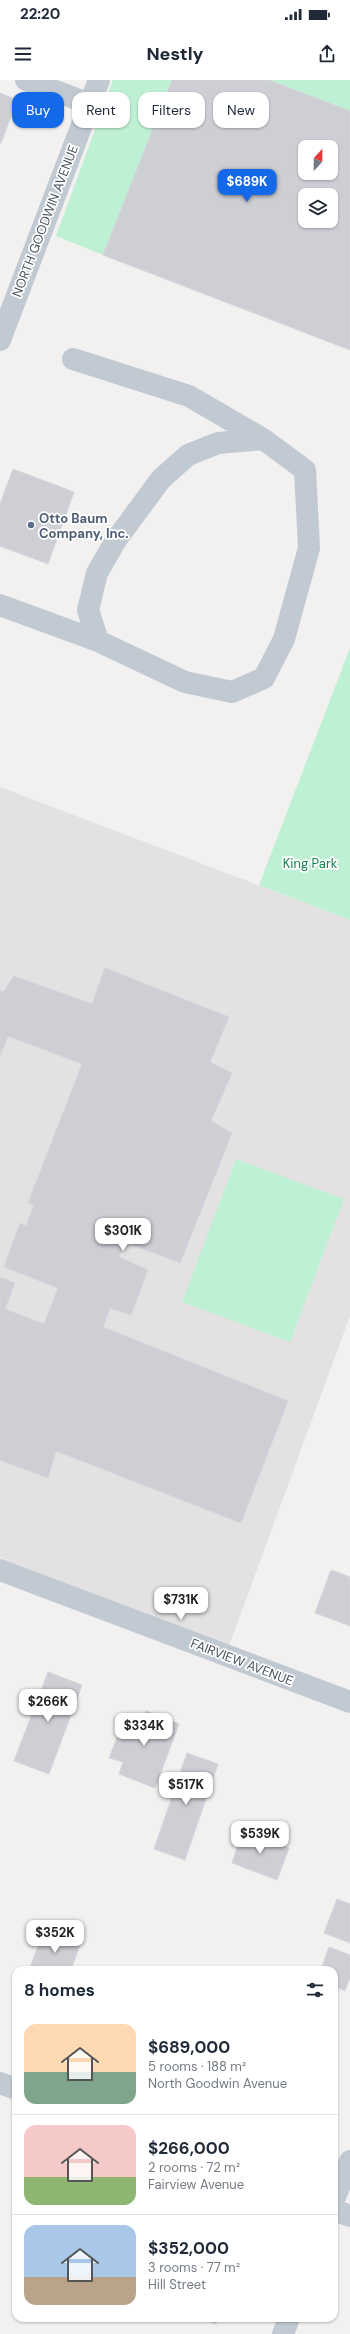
<!DOCTYPE html>
<html lang="en">
<head>
<meta charset="utf-8">
<style>
  body { margin:0; font-family:"DM Sans",sans-serif; background:#f6f6f7; color:#1f2937; height:100vh; display:flex; flex-direction:column; font-size:15px; white-space:nowrap }
  * { box-sizing:border-box; margin:0 }
  p { font-size:13px; color:#747a83 }
  .icon { flex:none; width:22px; height:22px; fill:none; stroke:currentColor; stroke-width:2; stroke-linecap:round; stroke-linejoin:round }
  .map { position:relative; flex:1; overflow:hidden }
  .drawer { position:absolute; left:12px; top:1886px; width:326px; height:356px; display:flex; flex-direction:column; background:#fff; border-radius:12px; box-shadow:0 1px 3px #0004 }
  .drawer>* { flex:none }
  .top-card { position:absolute; left:12px; top:12px; width:326px; height:36px; display:flex; gap:8px }
  .needle { width:26px; rotate:21deg }
  .fabs { position:absolute; left:298px; top:60px; display:grid; gap:8px }
  .fabs a { display:grid; place-items:center; width:40px; height:40px; border-radius:8px; background:#fff; box-shadow:0 1px 3px #0004; font-size:20px }
  .price { position:absolute; translate:-50% -34px; padding:0 9px; border-radius:8px; background:#fff; color:#222; font-size:13px; line-height:26px; filter:drop-shadow(0 1px 2px #0008) }
  .price::after { content:''; position:absolute; left:50%; top:24px; width:12px; height:9px; margin-left:-6px; background:inherit; clip-path:polygon(0 0,100% 0,50% 100%) }
  .price.selected { background:#1469e9; color:#fff }
  ul { padding:0; list-style:none }
  li { display:flex; align-items:center; gap:12px; height:100px; padding:0 12px }
  li+li { border-top:1px solid #e0e1e3 }
  li span { display:grid; place-items:center; flex:none; width:112px; height:80px; border-radius:12px; color:#555 }
  li>.icon { margin-inline-start:auto }
  span .icon { width:48px; height:48px; fill:#fffc; stroke-width:1 }
  li b { font-size:17px }
  h2 { display:flex; justify-content:space-between; align-items:center; height:48px; padding:0 12px; font-size:17px }
  .tag { padding:0 14px; border-radius:12px; background:#fff; box-shadow:0 1px 3px #0004; font-size:14px; line-height:36px }
  .tag.selected { background:#1469e9; color:#fff }
  .status { display:flex; justify-content:space-between; align-items:center; height:28px; padding:0 20px; background:#fff; direction:ltr }
  .status svg { height:11px; fill:currentColor }
  header { display:flex; justify-content:space-between; align-items:center; height:52px; padding:0 12px; background:#fff; font-size:18px; font-weight:800 }
  .map>svg:first-child { display:block }
</style>
</head>
<body>
<div class="status"><b>22:20</b><svg viewBox="0 0 49 12"><path d="M0 12V9h3v3zM5 12V6h3v6zM10 12V3h3v9zM15 12V0h3v12zM26 1h20v11H26zM47 4h2v5h-2z"/></svg></div>
<header><svg class="icon" aria-label="menu" viewBox="0 0 24 24"><path d="M4 6h16M4 12h16M4 18h16"/></svg>Nestly<svg class="icon" aria-label="share" viewBox="0 0 24 24"><path d="M12 15V3M7 8l5-5 5 5M5 13v7h14v-7"/></svg></header>
<div class="map">
<svg width="350" height="2254" viewBox="0 0 350 2254">
  <rect width="100%" height="100%" fill="#f3f0f0"/>
  <path fill="#e4e1e2" d="M0,707L350,840V1236L229,1566L0,1478Z"/>
  <path fill="#bef1d4" d="M113,0H172L103,175L56,156Z
    M269,0H350V31Z
    M350,568V840L259,805Z
    M236,1079L344,1119L290,1262L182,1222Z"/>
  <path fill="#cdcfd5" stroke="#d4d6dc" fill-rule="evenodd" d="M172,0H269L350,31V270L103,175ZM305,67H331V93H305ZM305,115H331V141H305Z
    M0,13L17,20L1,63H0Z
    M13,389L74,412L48,484L0,466V424Z
    M105,888L229,937L210,982L232,993L211,1041L232,1053L180,1183L125,1162L119,1177L148,1190L131,1235L110,1228L103,1247L288,1321L241,1443L56,1371L48,1398L0,1380V1197L15,1203L5,1229L44,1244L58,1208L4,1187L20,1143L26,1146L34,1125L28,1123L82,984L8,956L0,976V910L3,912L14,896L92,924Z
    M331,1490L350,1497V1546L315,1533Z
    M48,1592L82,1605L49,1694L14,1681Z
    M146,1631L179,1644L155,1708L119,1694L123,1682L109,1678L127,1633L143,1639Z
    M187,1673L218,1684L185,1780L154,1769Z
    M243,1751L289,1768L277,1800L232,1783Z
    M337,1819L350,1824V1863L324,1853Z
    M44,1851L80,1865L71,1890H29Z
    M329,1867L350,1875V1898L345,1911L334,1906V1890H321Z
    M200,2238H218L216,2244Z"/>
  <g fill="none" stroke-linecap="round" stroke-linejoin="round">
    <path stroke="#c1cad2" stroke-width="22" d="M26,0L90,24
      M0,260L99,0
      M0,525L98,561L185,602L232,612L264,598L284,559L309,468L305,390L263,359L189,316L73,279
      M98,561L88,530L97,493L116,460L161,399L188,375L218,363L263,359
      M0,1490L350,1622
      M0,2003L16,2009
      M334,2119L350,2081
      M334,2130L350,2136
      M283,2254L289,2238"/>
  </g>
  <circle fill="#5c6f8a" stroke="#fff" stroke-width="1.5" cx="31" cy="445" r="4"/>
  <g text-anchor="middle" dominant-baseline="central" stroke-width="3.5" stroke-linejoin="round" paint-order="stroke">
    <g font-size="13" fill="#48535e" stroke="#fff">
      <text transform="translate(45 141) rotate(-69)">NORTH GOODWIN AVENUE</text>
      <text transform="translate(242 1582) rotate(21)">FAIRVIEW AVENUE</text>
    </g>
    <g font-size="13" font-weight="bold" fill="#4e5e75" stroke="#fff" text-anchor="start">
      <text x="39" y="438">Otto Baum<tspan x="39" dy="15">Company, Inc.</tspan></text>
    </g>
    <g font-size="13" fill="#158350" stroke="#fff">
      <text x="310" y="783">King Park</text>
    </g>
  </g>
</svg>
<div class="fabs">
<a><svg class="needle" viewBox="-14 -14 28 28"><path d="M0-13l5 13h-10z" fill="#e53935"/><path d="M0 13l5-13h-10z" fill="#747a83"/></svg></a>
<a><svg class="icon" aria-label="layers" viewBox="0 0 24 24"><path d="M12 4l9 5-9 5-9-5zM3 14l9 5 9-5"/></svg></a>
</div>
<b class="price selected" style="left:247px;top:123px">$689K</b>
<b class="price" style="left:123px;top:1172px">$301K</b>
<b class="price" style="left:181px;top:1541px">$731K</b>
<b class="price" style="left:48px;top:1643px">$266K</b>
<b class="price" style="left:144px;top:1667px">$334K</b>
<b class="price" style="left:186px;top:1726px">$517K</b>
<b class="price" style="left:260px;top:1775px">$539K</b>
<b class="price" style="left:55px;top:1874px">$352K</b>
<div class="top-card">
<a class="tag selected">Buy</a>
<a class="tag">Rent</a>
<a class="tag">Filters</a>
<a class="tag">New</a>
</div>
<section class="drawer">
<h2>8 homes<svg class="icon" aria-label="filters" viewBox="0 0 24 24"><path d="M4 7h16M4 17h16"/><circle cx="9" cy="7" r="2"/><circle cx="15" cy="17" r="2"/></svg></h2>
<ul>
<li><span style="background:linear-gradient(#ffd9b3 60%,#7fa58c 0)"><svg class="icon" aria-label="home" viewBox="0 0 24 24"><path d="M3 11l9-7 9 7M6 9v11h12V9"/></svg></span><div><b>$689,000</b><p>5 rooms · 188 m²</p><p>North Goodwin Avenue</p></div></li>
<li><span style="background:linear-gradient(#f6c9c9 65%,#8fb573 0)"><svg class="icon" aria-label="home" viewBox="0 0 24 24"><path d="M3 11l9-7 9 7M6 9v11h12V9"/></svg></span><div><b>$266,000</b><p>2 rooms · 72 m²</p><p>Fairview Avenue</p></div></li>
<li><span style="background:linear-gradient(#a9c7e8 65%,#b9a48a 0)"><svg class="icon" aria-label="home" viewBox="0 0 24 24"><path d="M3 11l9-7 9 7M6 9v11h12V9"/></svg></span><div><b>$352,000</b><p>3 rooms · 77 m²</p><p>Hill Street</p></div></li>
</ul>
</section>
</div>
</body>
</html>
